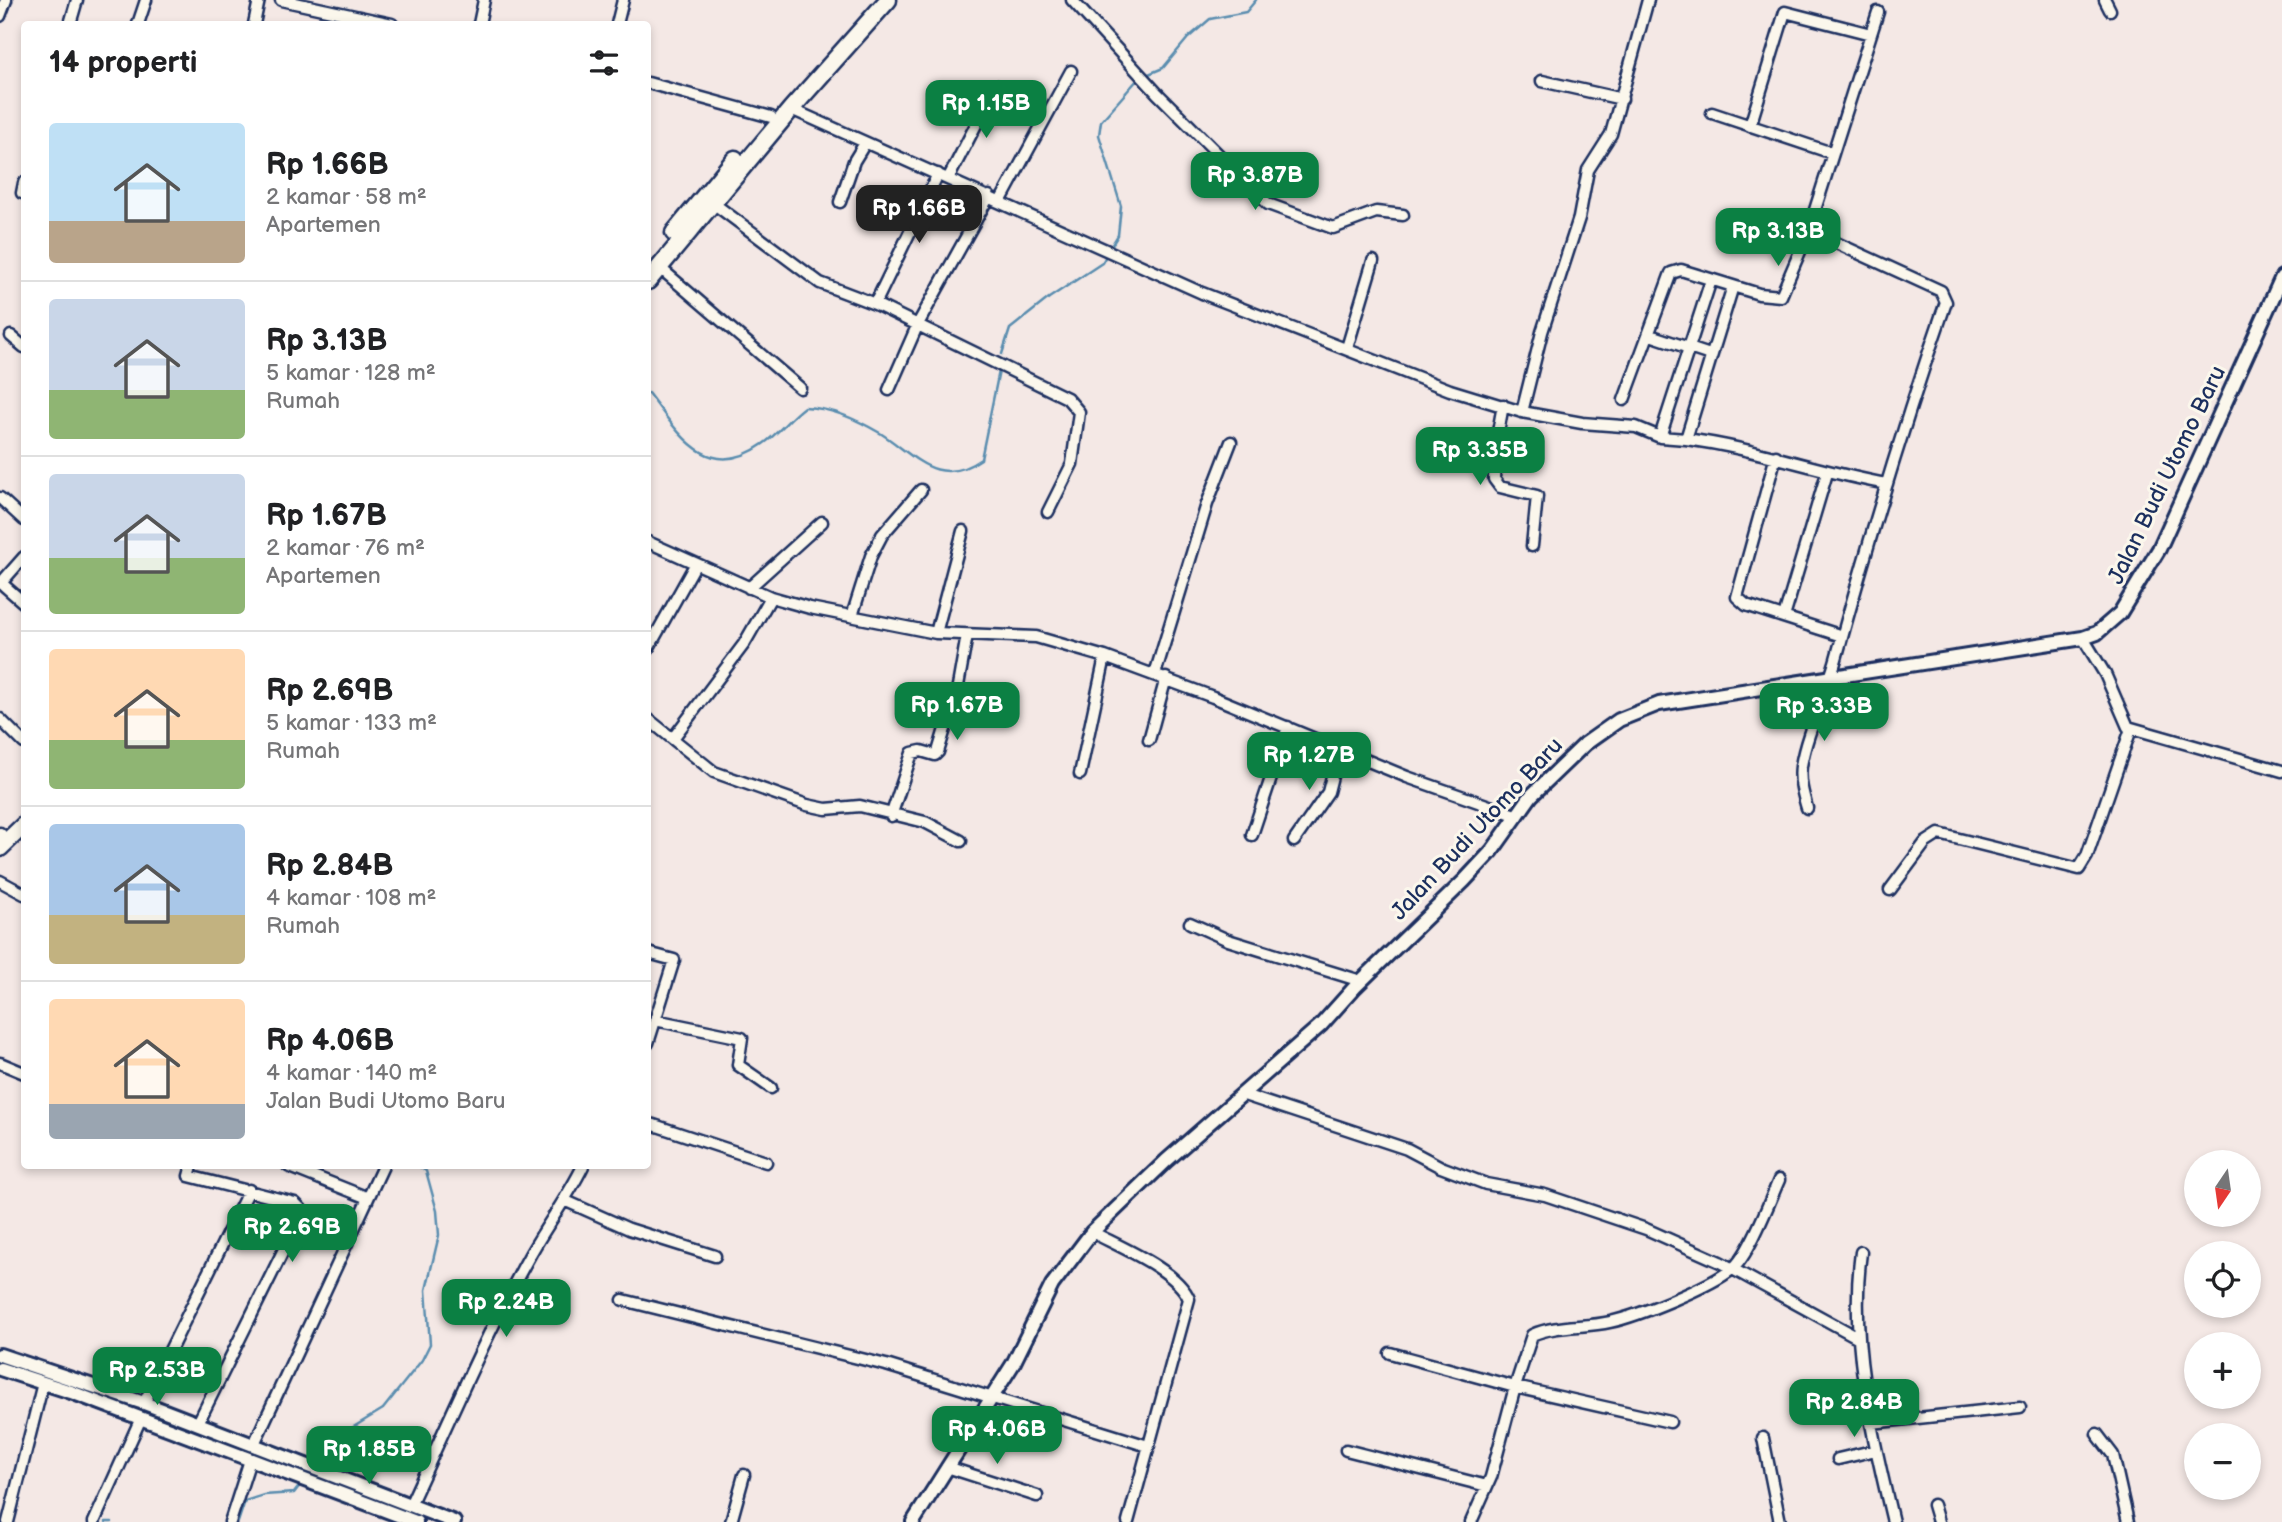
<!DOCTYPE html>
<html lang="id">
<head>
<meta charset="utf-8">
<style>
  body { margin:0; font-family:"Balsamiq Sans",sans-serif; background:#f6f6f6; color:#202124; height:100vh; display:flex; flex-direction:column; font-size:26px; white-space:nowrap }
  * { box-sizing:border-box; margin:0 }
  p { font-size:23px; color:#757577 }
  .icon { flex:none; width:38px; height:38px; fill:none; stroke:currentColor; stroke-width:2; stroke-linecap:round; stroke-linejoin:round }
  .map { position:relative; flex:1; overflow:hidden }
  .panel { position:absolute; left:21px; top:21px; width:630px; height:1148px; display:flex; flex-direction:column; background:#fff; border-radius:7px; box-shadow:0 4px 10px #0003 }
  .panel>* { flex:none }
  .needle { width:46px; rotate:193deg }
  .fabs { position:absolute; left:2184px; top:1150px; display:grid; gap:14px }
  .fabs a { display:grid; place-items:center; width:77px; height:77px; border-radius:50%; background:#fff; box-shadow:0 4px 10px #0003; font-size:35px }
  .price { position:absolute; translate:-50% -60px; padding:0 16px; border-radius:14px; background:#0b8043; color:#fff; font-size:23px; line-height:46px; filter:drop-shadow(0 2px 4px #0008) }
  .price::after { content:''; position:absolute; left:50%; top:42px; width:21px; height:16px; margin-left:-10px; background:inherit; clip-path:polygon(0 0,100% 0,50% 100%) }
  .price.on { background:#222; color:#fff }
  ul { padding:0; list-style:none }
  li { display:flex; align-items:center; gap:21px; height:175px; padding:0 28px }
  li+li { border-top:2px solid #e0e0e0 }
  li span { display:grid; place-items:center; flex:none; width:196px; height:140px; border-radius:7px; color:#555 }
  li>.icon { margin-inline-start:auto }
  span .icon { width:84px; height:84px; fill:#fffc; stroke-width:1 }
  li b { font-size:30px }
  h2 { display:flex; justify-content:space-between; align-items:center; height:84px; padding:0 28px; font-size:30px }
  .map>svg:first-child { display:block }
</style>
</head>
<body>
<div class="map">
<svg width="2282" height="1522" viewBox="0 0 2282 1522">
  <rect width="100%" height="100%" fill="#f4e8e5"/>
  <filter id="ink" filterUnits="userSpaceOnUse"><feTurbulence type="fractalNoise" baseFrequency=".0143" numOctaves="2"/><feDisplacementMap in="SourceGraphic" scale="14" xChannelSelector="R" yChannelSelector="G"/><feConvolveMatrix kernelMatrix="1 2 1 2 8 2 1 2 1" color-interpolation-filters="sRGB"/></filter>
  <g filter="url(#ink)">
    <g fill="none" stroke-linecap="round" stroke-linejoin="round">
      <path stroke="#5a8daf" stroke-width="2.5" d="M1144,76L1163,68L1188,38L1210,19L1246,12L1256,0
        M1110,248L1118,235L1121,206L1099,135L1101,121L1138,79
        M1002,354L1010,329L1049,298L1102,263L1107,254
        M648,393C679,433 707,484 763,444C778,434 789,418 804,407C832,408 856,419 880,433C914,454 937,490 981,459L999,371
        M311,1462L337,1437L383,1409L422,1360L430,1344L426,1290L439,1235L437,1211L426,1171L418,1166
        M106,1522H112
        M238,1522L245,1501L264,1495L294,1493L301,1484"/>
      <defs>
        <path id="minor" d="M281,0L392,24
          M1072,0L1157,93L1268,204L1333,228L1376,212L1403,215
          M2105,0L2110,10
          M0,16L6,0
          M70,24L77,0
          M138,24L146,0
          M254,24L259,0
          M479,24L484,0
          M617,24L623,0
          M1542,81L1622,99
          M648,83L771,117
          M791,109L1202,293L1450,390L1522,412L1582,423L1636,427L1660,437L1686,439L1733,286
          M1712,113L1832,153
          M1750,126L1785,12L1871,34
          M948,179L996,86
          M22,193L24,183
          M840,202L854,161L865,143
          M1000,202L1071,71
          M713,203L820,283L875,304L1067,398L1079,412L1072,464L1048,512
          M659,267L800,388
          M875,304L938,174
          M1650,335L1710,355
          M11,336L24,347
          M1347,348L1373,261
          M889,390L918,324L989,196
          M1624,400L1671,273L1681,270L1759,294L1781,296L1807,235L1878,12
          M1503,405L1496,443L1494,479L1500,487L1537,496L1532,546
          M1522,412L1542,332L1579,218L1588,170L1611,134L1648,0
          M1660,437L1711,280
          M1686,439C1755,448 1819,472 1887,484
          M1776,456L1737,597L1746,605L1842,636
          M0,498L24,520
          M648,542L771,597L810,608L936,633L1036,637L1105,657L1213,697L1407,777L1518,816
          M0,582L24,603
          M1,583L24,557
          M749,588L822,522
          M852,616L871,556L882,535L921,490
          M1784,617L1827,473
          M936,633L963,531
          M2083,638L2105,674L2128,727L2282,771
          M648,649L695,565
          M1155,674L1207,504L1231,442
          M0,719L24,743
          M648,719L714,772L807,805L826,809L860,806L925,822L961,841
          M674,737L744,644L771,597
          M1149,740L1166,678
          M1080,774L1105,657
          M1807,808C1803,794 1799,780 1801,766C1807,730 1826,695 1836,659C1869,539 1905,420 1946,302L1941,291L1808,230
          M891,816L912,753L921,751L935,755L938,752L958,686L967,635
          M0,833L1,834
          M1252,835L1288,727
          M1294,841L1328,792L1339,749
          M0,881L24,894
          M1890,890L1925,843L1939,834L2079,869L2087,856L2131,729
          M1190,923L1228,940L1361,981
          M648,953L674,960L648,1043
          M655,1020L742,1038L738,1065L771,1088
          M0,1063L24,1073
          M1244,1095L1407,1149L1441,1167L1486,1184L1545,1195L1646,1229L1720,1262L1857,1337
          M648,1123L766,1162
          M192,1166L189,1176L295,1203L301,1209L297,1223L198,1423
          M288,1166L368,1198
          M566,1201L629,1229L715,1256
          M1092,1232C1120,1247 1177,1270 1189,1299L1128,1522
          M1861,1252C1849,1343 1872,1434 1893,1522
          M623,1300L886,1365L1148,1446
          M1390,1353L1515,1387L1491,1477L1471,1522
          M144,1403L249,1190
          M1670,1422L1515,1387L1532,1335C1557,1324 1584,1328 1610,1322C1638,1316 1710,1287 1732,1269C1749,1256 1770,1200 1779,1180
          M1871,1423L2020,1407
          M2097,1434L2113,1455L2128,1522
          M1763,1438L1780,1522
          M254,1444L383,1166
          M1346,1450L1487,1486
          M1838,1459L1876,1450
          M947,1467L1037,1496
          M410,1505C449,1421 486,1334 531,1253C548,1223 568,1197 583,1166
          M1933,1505L1938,1522
          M8,1522L43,1383
          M94,1522L141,1418
          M230,1522L250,1460
          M731,1522L744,1475"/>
        <path id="tertiary" d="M0,1355L144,1403L454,1522
          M0,1369L71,1392L416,1522
          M913,1522L1013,1364L1052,1285L1092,1232L1166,1161L1321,1025L1355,987L1464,881L1492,851L1531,796L1585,744L1619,720L1659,704L2083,638L2097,633L2120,613L2159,549L2282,277"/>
        <path id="trunk" d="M674,233L735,159
          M648,281L791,109L888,0
          M0,848L24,825"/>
      </defs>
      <use href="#minor" stroke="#1b2f5e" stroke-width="15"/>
      <use href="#tertiary" stroke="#1b2f5e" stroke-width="18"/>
      <use href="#trunk" stroke="#1b2f5e" stroke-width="21"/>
      <use href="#minor" stroke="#fbf7ec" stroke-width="10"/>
      <use href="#tertiary" stroke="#fbf7ec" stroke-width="12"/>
      <use href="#trunk" stroke="#fbf7ec" stroke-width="16"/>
    </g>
  </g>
  <g text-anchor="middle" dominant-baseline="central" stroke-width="6" stroke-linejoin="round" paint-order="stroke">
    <g font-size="23" fill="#1b2f5e" stroke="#fbf7ec">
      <text transform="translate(2167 475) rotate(-64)">Jalan Budi Utomo Baru</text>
      <text transform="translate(1477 829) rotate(-47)">Jalan Budi Utomo Baru</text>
    </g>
  </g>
</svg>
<div class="fabs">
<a><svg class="needle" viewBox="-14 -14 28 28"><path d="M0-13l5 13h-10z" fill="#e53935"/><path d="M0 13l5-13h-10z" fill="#757577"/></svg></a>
<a><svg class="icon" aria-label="locate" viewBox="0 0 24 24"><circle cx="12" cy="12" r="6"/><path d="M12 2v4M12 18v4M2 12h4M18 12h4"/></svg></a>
<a>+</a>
<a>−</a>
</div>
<b class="price" style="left:986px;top:140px">Rp 1.15B</b>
<b class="price" style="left:1255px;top:212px">Rp 3.87B</b>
<b class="price on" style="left:919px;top:245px">Rp 1.66B</b>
<b class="price" style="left:1778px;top:268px">Rp 3.13B</b>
<b class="price" style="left:1480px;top:487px">Rp 3.35B</b>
<b class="price" style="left:957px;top:742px">Rp 1.67B</b>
<b class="price" style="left:1824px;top:743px">Rp 3.33B</b>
<b class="price" style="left:1309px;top:792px">Rp 1.27B</b>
<b class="price" style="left:292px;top:1264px">Rp 2.69B</b>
<b class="price" style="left:506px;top:1339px">Rp 2.24B</b>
<b class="price" style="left:157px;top:1407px">Rp 2.53B</b>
<b class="price" style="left:1854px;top:1439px">Rp 2.84B</b>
<b class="price" style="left:997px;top:1466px">Rp 4.06B</b>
<b class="price" style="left:369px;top:1486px">Rp 1.85B</b>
<section class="panel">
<h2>14 properti<svg class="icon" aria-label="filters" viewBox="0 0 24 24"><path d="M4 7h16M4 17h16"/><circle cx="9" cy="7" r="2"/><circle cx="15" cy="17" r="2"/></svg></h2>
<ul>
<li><span style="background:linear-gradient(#bfe0f5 70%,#b9a48a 0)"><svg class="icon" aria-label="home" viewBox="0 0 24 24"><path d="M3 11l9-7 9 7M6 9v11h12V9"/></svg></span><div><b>Rp 1.66B</b><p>2 kamar · 58 m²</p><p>Apartemen</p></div></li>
<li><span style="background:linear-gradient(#c9d6e8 65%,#8fb573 0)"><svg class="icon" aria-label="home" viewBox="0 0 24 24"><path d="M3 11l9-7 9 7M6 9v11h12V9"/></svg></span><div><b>Rp 3.13B</b><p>5 kamar · 128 m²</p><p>Rumah</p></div></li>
<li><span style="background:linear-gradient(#c9d6e8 60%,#8fb573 0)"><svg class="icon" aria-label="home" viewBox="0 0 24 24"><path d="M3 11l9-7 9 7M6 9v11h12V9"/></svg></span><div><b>Rp 1.67B</b><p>2 kamar · 76 m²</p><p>Apartemen</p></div></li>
<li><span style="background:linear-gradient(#ffd9b3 65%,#8fb573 0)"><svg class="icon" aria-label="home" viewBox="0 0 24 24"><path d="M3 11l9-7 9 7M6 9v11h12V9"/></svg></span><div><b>Rp 2.69B</b><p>5 kamar · 133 m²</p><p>Rumah</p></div></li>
<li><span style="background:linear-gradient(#a9c7e8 65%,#c2b280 0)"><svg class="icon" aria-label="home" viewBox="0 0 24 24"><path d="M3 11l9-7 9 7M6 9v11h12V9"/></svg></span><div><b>Rp 2.84B</b><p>4 kamar · 108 m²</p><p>Rumah</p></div></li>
<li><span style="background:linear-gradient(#ffd9b3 75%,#9aa5b1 0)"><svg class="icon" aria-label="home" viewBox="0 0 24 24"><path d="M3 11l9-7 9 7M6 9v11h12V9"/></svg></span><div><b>Rp 4.06B</b><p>4 kamar · 140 m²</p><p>Jalan Budi Utomo Baru</p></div></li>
</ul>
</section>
</div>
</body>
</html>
